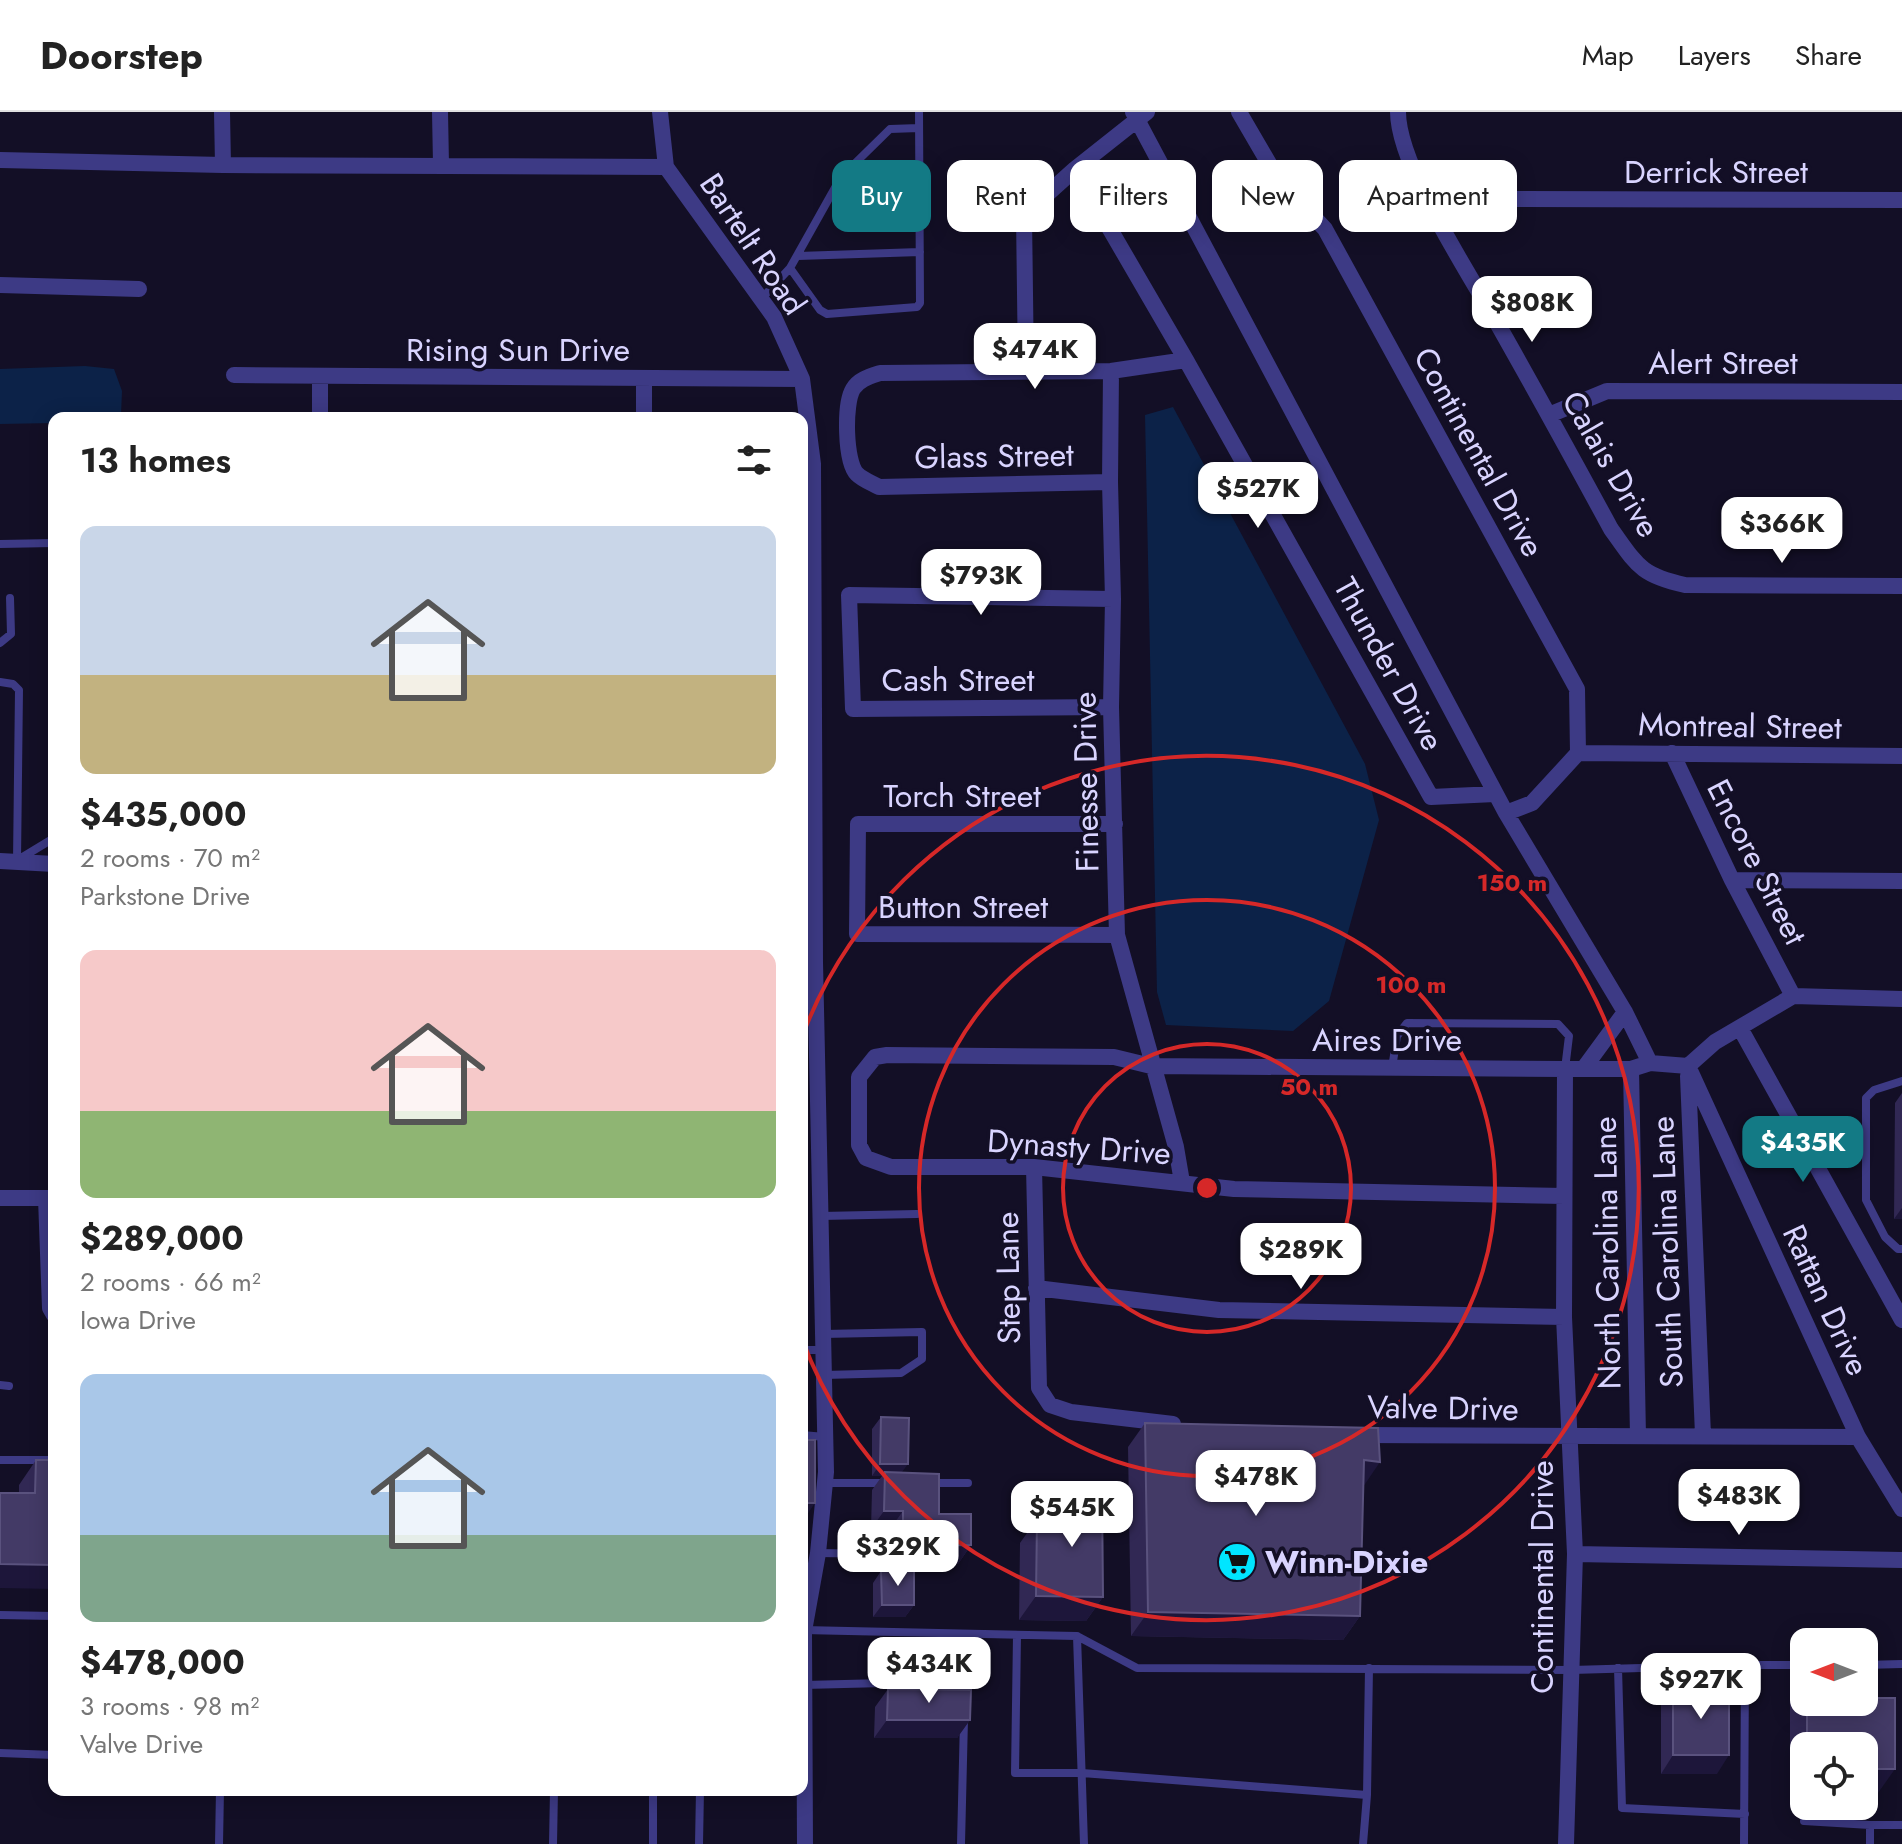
<!DOCTYPE html>
<html lang="en">
<head>
<meta charset="utf-8">
<style>
  body { margin:0; font-family:Jost,sans-serif; background:#f2f2f2; color:#222; height:100vh; display:flex; flex-direction:column; font-size:30px; white-space:nowrap }
  * { box-sizing:border-box; margin:0 }
  p { font-size:26px; color:#767676 }
  .icon { flex:none; width:44px; height:44px; fill:none; stroke:currentColor; stroke-width:2; stroke-linecap:round; stroke-linejoin:round }
  .map { position:relative; flex:1; overflow:hidden }
  .details { position:absolute; left:48px; top:300px; width:760px; height:1384px; display:flex; flex-direction:column; background:#fff; border-radius:16px; box-shadow:0 4px 20px #0003 }
  .details>* { flex:none }
  .hud { position:absolute; left:832px; top:48px; width:760px; height:72px; display:flex; gap:16px }
  .needle { width:52px; rotate:270deg }
  .tools { position:absolute; left:1790px; top:1516px; display:grid; gap:16px }
  .tools a { display:grid; place-items:center; width:88px; height:88px; border-radius:16px; background:#fff; box-shadow:0 4px 20px #0003; font-size:40px }
  .price { position:absolute; translate:-50% -68px; padding:0 18px; border-radius:16px; background:#fff; color:#222; font-size:26px; line-height:52px; filter:drop-shadow(0 2px 4px #0008) }
  .price::after { content:''; position:absolute; left:50%; top:48px; width:24px; height:18px; margin-left:-12px; background:inherit; clip-path:polygon(0 0,100% 0,50% 100%) }
  .price.current { background:#137a85; color:#fff }
  ul { padding:0; list-style:none }
  li { display:grid; align-content:center; gap:16px; height:424px; padding:0 32px }
  li span { display:grid; place-items:center; height:248px; border-radius:16px; color:#555 }
  li>.icon { margin-inline-start:auto }
  span .icon { width:144px; height:144px; fill:#fffc; stroke-width:1 }
  li b { font-size:34px }
  h2 { display:flex; justify-content:space-between; align-items:center; height:96px; padding:0 32px; font-size:34px }
  .pill { padding:0 28px; border-radius:16px; background:#fff; box-shadow:0 4px 20px #0003; font-size:28px; line-height:72px }
  .pill.current { background:#137a85; color:#fff }
  header { display:flex; align-items:center; gap:48px; box-sizing:border-box; height:112px; padding:0 40px; background:#fff; border-bottom:2px solid #e0e0e0 }
  header strong { font-size:38px }
  nav { display:flex; gap:44px; margin-inline-start:auto; font-size:28px }
  .map>svg:first-child { display:block }
</style>
</head>
<body>
<header>
<strong>Doorstep</strong>
<nav><a>Map</a><a>Layers</a><a>Share</a></nav>
</header>
<div class="map">
<svg width="1902" height="1732" viewBox="0 0 1902 1732">
  <rect width="100%" height="100%" fill="#130f26"/>
  <path fill="#0c2248" d="M85,254L114,257L122,279L121,303L117,306H54V311L0,312V257Z
    M1173,295L1365,652L1379,708L1329,889L1293,919L1166,913L1157,880L1145,303Z"/>
  <g fill="none" stroke-linecap="round" stroke-linejoin="round">
    <path stroke="#3d3a85" stroke-width="8" d="M798,144L920,140
      M790,156L820,198L827,202L917,195L920,191L919,0
      M762,186L790,156L841,65L890,17L919,16
      M0,432L54,431
      M0,531L11,522L10,486
      M0,570L13,572L19,578L17,749
      M21,746L54,726
      M1392,956L1397,924L1407,911L1558,912L1569,924L1565,957
      M1902,969L1874,978L1866,986V1088L1885,1125L1898,1137H1902
      M821,1104L917,1102
      M823,1222L922,1220V1247L901,1261L824,1263
      M802,1238H823
      M0,1273L9,1274
      M802,1323L825,1325
      M0,1348H54
      M825,1371H887
      M929,1371H968
      M818,1441L883,1442
      M0,1503L54,1504
      M803,1518L1077,1524L1137,1556L1572,1558L1745,1553
      M1017,1523L1015,1661H1082L1367,1683
      M1077,1524L1084,1732
      M1864,1553L1902,1552
      M1618,1556L1622,1696L1745,1702
      M804,1573L965,1569
      M965,1585L967,1522
      M0,1641L54,1643
      M1804,1709L1870,1713
      M219,1732L220,1678
      M553,1732L554,1678
      M653,1732V1678
      M699,1732L700,1678
      M961,1732L964,1607
      M1363,1732L1367,1683L1369,1556
      M1744,1732L1745,1553H1804
      M1870,1732V1713H1902"/>
    <path stroke="#3d3a85" stroke-width="16" d="M222,0L223,53
      M440,0L441,52
      M660,0L666,55L774,205L802,267L813,352L815,850L826,1360L818,1441L804,1519L805,1732
      M1133,0L1506,701L1625,900L1650,951
      M1239,0L1278,67L1325,117L1577,577L1578,641L1532,691L1506,701
      M1398,0C1398,53 1468,160 1496,209C1535,278 1573,347 1611,417C1637,453 1640,463 1685,473L1902,474
      M0,48L223,53L666,55
      M1075,57L1186,248L1431,685L1495,682
      M1439,109L1492,87L1902,88
      M0,173L139,177
      M1026,259L1024,103L1075,57L1147,0
      M1111,259L1110,370L1113,487L1111,595L1117,823L1176,1035L1182,1070
      M234,263L802,267
      M320,264V306
      M644,267V306
      M1549,303L1607,279L1902,280
      M1110,370L879,375C872,371 863,368 857,362C845,350 844,292 853,277C859,267 871,264 880,261L1111,259L1186,248
      M1111,595L853,597L849,483L1113,487
      M1578,641L1902,644
      M1672,641L1732,768L1793,884
      M1115,712H858L857,822L1117,823
      M0,749L54,752
      M1732,768L1902,769
      M1740,916L1902,1208
      M1688,954L1858,1325L1902,1397
      M1584,956L1625,900
      M1565,957L1564,1205L1575,1442L1566,1732
      M1631,957L1638,1324
      M1688,964L1703,1323
      M1034,1055L1039,1276L1050,1293L1071,1300L1173,1312
      M1564,1084L1234,1077L1034,1055H891L866,1046L859,1033V965L875,945L887,943L1114,945L1151,954L1565,957H1631L1650,951L1688,954L1715,930L1793,884L1902,887
      M0,1086H54
      M46,1086L50,1196L54,1203
      M1036,1176L1219,1198L1564,1205
      M1360,1323L1858,1325
      M1575,1442L1902,1448"/>
  </g>
  <path fill="#312854" d="M1902,981V1107H1894L1895,991Z
    M881,1305L902,1360L939,1402L971,1433L958,1452H891L890,1417H871L872,1378L882,1364H872V1317Z
    M1145,1311L1363,1375L1360,1504L1343,1528L1131,1524L1128,1335Z
    M36,1348L54,1477L19,1381V1373Z
    M1062,1382L1103,1485L1086,1509L1019,1508L1020,1431L1037,1407H1046Z
    M881,1459L914,1493L905,1505H873V1471Z
    M1804,1549V1590H1864L1878,1681H1864V1634H1804V1681H1790V1569Z
    M1673,1575L1717,1662H1661V1593Z
    M888,1577L970,1608L957,1626H874L875,1595Z"/>
  <path fill="#1d163a" d="M1902,1096V1107H1894Z
    M1364,1348L1380,1350L1363,1375Z
    M880,1352H908L899,1364L885,1360L882,1364H872Z
    M802,1391H815L802,1410Z
    M884,1399H903L890,1417H871Z
    M971,1433L958,1452H891L903,1434Z
    M0,1452L54,1453V1477L0,1476Z
    M1036,1484L1103,1485L1086,1509L1019,1508Z
    M882,1493H914L905,1505H873Z
    M1148,1500L1360,1504L1343,1528L1131,1524Z
    M887,1608H970L957,1626H874Z
    M1673,1643H1729L1717,1662H1661Z
    M1864,1657H1895L1878,1681H1864Z
    M1804,1661V1681H1790Z"/>
  <path fill="#433a66" stroke="#5a527e" stroke-width="2" d="M881,1305L909,1306L908,1352H880Z
    M1145,1311L1378,1316L1380,1350L1364,1348L1360,1504L1148,1500Z
    M802,1328H815V1391H802Z
    M36,1348H54V1453L0,1452V1381H35Z
    M885,1360L939,1362V1402H971V1433L903,1434V1399H884Z
    M1102,1380L1103,1485L1036,1484L1037,1407L1063,1408L1062,1382Z
    M914,1458V1493H882L881,1459Z
    M1673,1575H1729V1643H1673Z
    M888,1577L971,1578L970,1608H887Z
    M1864,1586H1895V1657H1864V1634H1807V1590H1864Z"/>
  <g fill="none" stroke="#d62828" stroke-width="4">
    <circle cx="1207" cy="1076" r="144"/>
    <circle cx="1207" cy="1076" r="288"/>
    <path d="M802 925A432 432 0 1 1 802 1227"/>
  </g>
  <defs>
    <symbol id="supermarket-disc" viewBox="-11 -11 22 22"><circle r="9.5" fill="#00e5ff" stroke="#130f26"/><path d="M-6-5.5h2.5l.6 2H6L4.5 2H-2.5L-4.4-4H-6ZM-1.5 3.2a1.3 1.3 0 1 0 .1 0ZM3 3.2a1.3 1.3 0 1 0 .1 0Z" fill="#111"/></symbol>
  </defs>
  <g fill-rule="evenodd">
    <use href="#supermarket-disc" x="1215" y="1428" width="44" height="44"/>
  </g>
  <g text-anchor="middle" dominant-baseline="central" stroke-width="7" stroke-linejoin="round" paint-order="stroke">
    <g font-size="32" fill="#d9d4ff" stroke="#130f26">
      <text x="1716" y="60">Derrick Street</text>
      <text transform="translate(753 132) rotate(56)">Bartelt Road</text>
      <text x="518" y="238">Rising Sun Drive</text>
      <text x="1723" y="251">Alert Street</text>
      <text transform="translate(1479 340) rotate(61)">Continental Drive</text>
      <text transform="translate(994 344) rotate(-1)">Glass Street</text>
      <text transform="translate(1611 352) rotate(60)">Calais Drive</text>
      <text transform="translate(1389 552) rotate(61)">Thunder Drive</text>
      <text x="958" y="568">Cash Street</text>
      <text transform="translate(1740 614) rotate(1)">Montreal Street</text>
      <text transform="translate(1086 670) rotate(-91)">Finesse Drive</text>
      <text x="962" y="684">Torch Street</text>
      <text transform="translate(1757 750) rotate(63)">Encore Street</text>
      <text x="963" y="795">Button Street</text>
      <text x="1387" y="928">Aires Drive</text>
      <text transform="translate(1079 1035) rotate(4)">Dynasty Drive</text>
      <text transform="translate(1667 1140) rotate(-92)">South Carolina Lane</text>
      <text transform="translate(1607 1141) rotate(-91)">North Carolina Lane</text>
      <text transform="translate(1008 1166) rotate(-91)">Step Lane</text>
      <text transform="translate(1826 1188) rotate(65)">Rattan Drive</text>
      <text transform="translate(1443 1296) rotate(1)">Valve Drive</text>
      <text transform="translate(1542 1465) rotate(-90)">Continental Drive</text>
    </g>
    <g font-size="32" font-weight="bold" fill="#d9d4ff" stroke="#130f26" text-anchor="start">
      <text x="1265" y="1450">Winn-Dixie</text>
    </g>
  </g>
  <circle cx="1207" cy="1076" r="12" fill="#d62828" stroke="#130f26" stroke-width="4"/>
  <g font-size="24" text-anchor="middle" font-weight="bold" fill="#d62828" stroke="#130f26" stroke-width="7" stroke-linejoin="round" paint-order="stroke">
    <text x="1512" y="779">150 m</text>
    <text x="1411" y="881">100 m</text>
    <text x="1309" y="983">50 m</text>
  </g>
</svg>
<div class="tools">
<a><svg class="needle" viewBox="-14 -14 28 28"><path d="M0-13l5 13h-10z" fill="#e53935"/><path d="M0 13l5-13h-10z" fill="#767676"/></svg></a>
<a><svg class="icon" aria-label="locate" viewBox="0 0 24 24"><circle cx="12" cy="12" r="6"/><path d="M12 2v4M12 18v4M2 12h4M18 12h4"/></svg></a>
</div>
<b class="price" style="left:1532px;top:232px">$808K</b>
<b class="price" style="left:1035px;top:279px">$474K</b>
<b class="price" style="left:1258px;top:418px">$527K</b>
<b class="price" style="left:1782px;top:453px">$366K</b>
<b class="price" style="left:981px;top:505px">$793K</b>
<b class="price current" style="left:1803px;top:1072px">$435K</b>
<b class="price" style="left:1301px;top:1179px">$289K</b>
<b class="price" style="left:1256px;top:1406px">$478K</b>
<b class="price" style="left:1739px;top:1425px">$483K</b>
<b class="price" style="left:1072px;top:1437px">$545K</b>
<b class="price" style="left:898px;top:1476px">$329K</b>
<b class="price" style="left:929px;top:1593px">$434K</b>
<b class="price" style="left:1701px;top:1609px">$927K</b>
<div class="hud">
<a class="pill current">Buy</a>
<a class="pill">Rent</a>
<a class="pill">Filters</a>
<a class="pill">New</a>
<a class="pill">Apartment</a>
</div>
<section class="details">
<h2>13 homes<svg class="icon" aria-label="filters" viewBox="0 0 24 24"><path d="M4 7h16M4 17h16"/><circle cx="9" cy="7" r="2"/><circle cx="15" cy="17" r="2"/></svg></h2>
<ul>
<li><span style="background:linear-gradient(#c9d6e8 60%,#c2b280 0)"><svg class="icon" aria-label="home" viewBox="0 0 24 24"><path d="M3 11l9-7 9 7M6 9v11h12V9"/></svg></span><div><b>$435,000</b><p>2 rooms · 70 m²</p><p>Parkstone Drive</p></div></li>
<li><span style="background:linear-gradient(#f6c9c9 65%,#8fb573 0)"><svg class="icon" aria-label="home" viewBox="0 0 24 24"><path d="M3 11l9-7 9 7M6 9v11h12V9"/></svg></span><div><b>$289,000</b><p>2 rooms · 66 m²</p><p>Iowa Drive</p></div></li>
<li><span style="background:linear-gradient(#a9c7e8 65%,#7fa58c 0)"><svg class="icon" aria-label="home" viewBox="0 0 24 24"><path d="M3 11l9-7 9 7M6 9v11h12V9"/></svg></span><div><b>$478,000</b><p>3 rooms · 98 m²</p><p>Valve Drive</p></div></li>
</ul>
</section>
</div>
</body>
</html>
